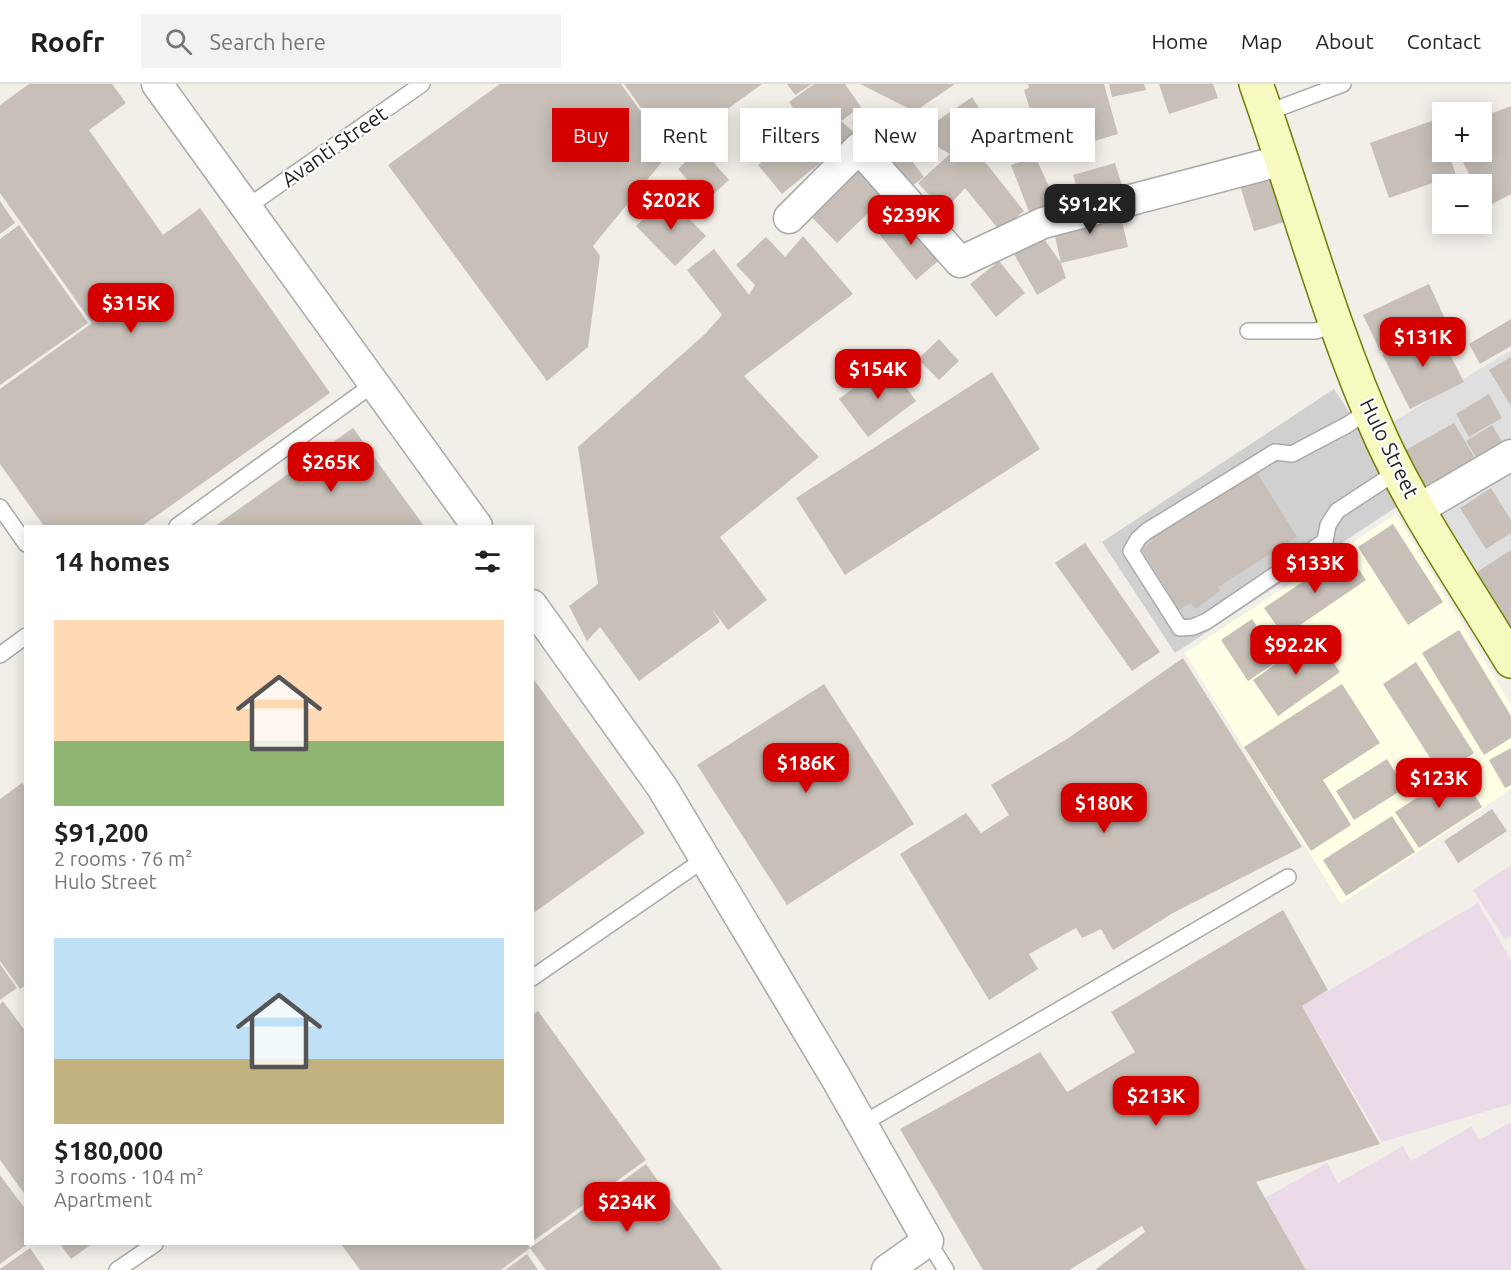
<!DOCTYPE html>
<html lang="en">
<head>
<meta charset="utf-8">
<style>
  body { margin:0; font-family:Ubuntu,sans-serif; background:#f2f2f2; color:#222; height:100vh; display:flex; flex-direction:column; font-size:22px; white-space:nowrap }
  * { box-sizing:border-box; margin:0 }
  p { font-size:20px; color:#767676 }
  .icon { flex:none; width:33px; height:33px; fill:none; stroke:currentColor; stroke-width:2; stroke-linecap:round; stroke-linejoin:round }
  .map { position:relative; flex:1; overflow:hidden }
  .side { position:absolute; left:24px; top:441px; width:510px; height:720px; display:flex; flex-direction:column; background:#fff; border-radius:0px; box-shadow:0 3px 15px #0003 }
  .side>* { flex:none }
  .hud { position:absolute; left:552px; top:24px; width:570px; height:54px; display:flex; gap:12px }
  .buttons { position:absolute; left:1432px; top:18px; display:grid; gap:12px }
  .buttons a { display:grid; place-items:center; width:60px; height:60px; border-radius:0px; background:#fff; box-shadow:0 3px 15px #0003; font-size:30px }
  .price { position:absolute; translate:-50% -51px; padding:0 14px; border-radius:12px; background:#d40000; color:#fff; font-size:20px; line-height:39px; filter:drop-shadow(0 2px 3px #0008) }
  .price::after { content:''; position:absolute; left:50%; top:36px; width:18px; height:14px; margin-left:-9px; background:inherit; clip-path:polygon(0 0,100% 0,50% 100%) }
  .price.current { background:#222; color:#fff }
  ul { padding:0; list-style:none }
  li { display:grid; align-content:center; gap:12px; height:318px; padding:0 30px }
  li span { display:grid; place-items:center; height:186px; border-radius:0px; color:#555 }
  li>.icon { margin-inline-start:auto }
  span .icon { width:108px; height:108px; fill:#fffc; stroke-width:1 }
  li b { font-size:26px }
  h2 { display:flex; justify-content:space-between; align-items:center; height:72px; padding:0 30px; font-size:26px }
  .pill { padding:0 21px; border-radius:0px; background:#fff; box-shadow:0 3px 15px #0003; font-size:21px; line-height:54px }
  .pill.current { background:#d40000; color:#fff }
  header { display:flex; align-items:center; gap:36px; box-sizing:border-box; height:84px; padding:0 30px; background:#fff; border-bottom:2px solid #e0e0e0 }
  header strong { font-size:28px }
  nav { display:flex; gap:33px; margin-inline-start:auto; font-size:21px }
  .search { width:420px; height:54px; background:#f2f2f2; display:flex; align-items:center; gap:15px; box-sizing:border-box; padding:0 21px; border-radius:0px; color:#767676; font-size:22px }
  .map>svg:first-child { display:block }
</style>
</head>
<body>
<header>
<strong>Roofr</strong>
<div class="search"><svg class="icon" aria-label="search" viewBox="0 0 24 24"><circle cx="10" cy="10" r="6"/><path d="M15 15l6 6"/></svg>Search here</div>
<nav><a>Home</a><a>Map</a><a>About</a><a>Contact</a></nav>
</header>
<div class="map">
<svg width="1511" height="1186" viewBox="0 0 1511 1186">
  <rect width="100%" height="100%" fill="#f2efe9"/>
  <path fill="#e0dfdf" d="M1511,266V553L1385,343Z"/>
  <path fill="#ebdbe8" d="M1511,781V852L1505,856L1473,806Z
    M1478,819L1511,876V1020L1382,1058L1302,922Z
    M1511,1038V1186H1306L1265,1114L1327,1079L1338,1099L1403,1062L1411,1077L1472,1042L1479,1056Z"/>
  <path fill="#ffffe5" d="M1396,430L1511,621V705L1341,820L1185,569Z"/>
  <path fill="#d0d0d0" d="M1334,305L1407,416L1175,569L1102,458Z"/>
  <path fill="#c7bfb8" d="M29,0H112L126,19L89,46L163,151L200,124L330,309L142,442H44L0,380V305L92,239L0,109V21Z
    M500,0H621L670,68L593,162L600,172L588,263L547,297L388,81Z
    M624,0H762L671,66Z
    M787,0H812L795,11Z
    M814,0H845L861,23L841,37L855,49L826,70L789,18Z
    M860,0H955L920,24L937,37L972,13L989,40L964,56L990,84L1024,127L1000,147L965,104L944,127L918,99L950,70L899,41L910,25Z
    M1028,0H1104L1118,50L1044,72L1041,62L1016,70L1008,45L1033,35L1024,6L1029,4Z
    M1109,0H1144L1146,6L1112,13Z
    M1159,0H1213L1218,14L1169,30Z
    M1511,22V110L1485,124L1482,117V100H1474L1458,68H1482V33Z
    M1437,35L1443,54V68H1448L1456,91L1389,114L1370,59Z
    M797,50L820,79L782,110L758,81Z
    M889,62L901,79L909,73L924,93L905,107L878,71Z
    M701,64L729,96L706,117L678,85Z
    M858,72L891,107L837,159L803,124Z
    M1035,72L1058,122L1031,133L1011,81Z
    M1115,79L1126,114L1084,127L1073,91Z
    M1271,85L1288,137L1254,147L1238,95Z
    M667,112L706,152L675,182L636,142Z
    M0,117L15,139L0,150Z
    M1119,124L1128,163L1061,179L1052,139Z
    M906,128L943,173L916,196L879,150Z
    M19,141L88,239L0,301V155Z
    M803,152L853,210L744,292L819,373L720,453L767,516L728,546L712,525L720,538L639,597L600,543L587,557L569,522L598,500L578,363L705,250L722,231L687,186L714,165L749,211L755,201L736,181L766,153L785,173Z
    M1043,153L1061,179L1066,194L1037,211L1014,170Z
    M999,177L1025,209L996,233L970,200Z
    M1429,200L1446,237L1380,267L1363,231Z
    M1511,235V262L1480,280L1469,260Z
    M1436,243L1464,298L1410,325L1382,270Z
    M939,255L959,277L939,296L918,275Z
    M1511,273V322L1489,286Z
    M887,278L916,317L868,353L839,315Z
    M992,288L1040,365L845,491L796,414Z
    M1489,310L1502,334L1469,353L1456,330Z
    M1454,339L1475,374L1424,403L1404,367Z
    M1492,341L1503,359L1477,375L1466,357Z
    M353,344L424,442H215Z
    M1254,384L1297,453L1218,503L1221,506L1196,525L1191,519L1179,526L1141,464L1153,457L1149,450Z
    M1491,404L1511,436V449L1486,465L1460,424Z
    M1393,440L1443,518L1408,541L1358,463Z
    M1085,459L1160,568L1132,587L1055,479Z
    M1511,466V544L1477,488Z
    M1347,468L1366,496L1284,552L1264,524Z
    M1252,535L1279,576L1248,597L1221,556Z
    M1459,546L1511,632V654L1484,671L1422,569Z
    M1315,552L1340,588L1278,632L1253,596Z
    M1183,574L1302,763L1173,829L1113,866L1101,845L1082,854L1076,844L1029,870L1038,885L989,916L900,770L966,729L981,749L1009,731L991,701L1067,655Z
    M1416,578L1474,669L1441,691L1383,600Z
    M532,593L645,749L532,830Z
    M824,600L914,740L787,821L697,681Z
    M1342,600L1380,659L1323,696L1351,741L1311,767L1244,663Z
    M1511,664V701L1505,704L1489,676Z
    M1387,675L1405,704L1354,736L1336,707Z
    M1459,686L1482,723L1419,764L1395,728Z
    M22,699L26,704V901L20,905L0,877V715Z
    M1492,725L1507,747L1458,779L1444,757Z
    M1392,732L1415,768L1346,812L1323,776Z
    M1283,826L1328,906L1302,922L1380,1060L1256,1098L1306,1186H1095L1145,1148L1142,1142L1069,1186H983L900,1045L1040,968L1067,1008L1135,968L1111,928Z
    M0,880L17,904L0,916Z
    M3,917L26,948V1112L0,1076V920Z
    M538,927L646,1076L532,1158V931Z
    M646,1080L722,1186H546L530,1164Z
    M0,1091L26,1126V1160H28L0,1180Z
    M60,1160H92L71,1175Z
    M341,1160H527L530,1164L501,1186H360Z
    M30,1164L45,1186H0V1185Z
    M527,1170L538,1186H505Z"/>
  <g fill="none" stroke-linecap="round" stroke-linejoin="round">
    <defs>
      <path id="lane" d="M1266,29L1343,0
        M246,124L422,0
        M1248,247H1315L1337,241
        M1370,326L1347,341L1292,370L1275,368L1147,447L1138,455L1131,467L1180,544L1193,543L1207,537L1325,457L1328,441L1337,427L1398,387
        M0,423L26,460
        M177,442L375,299
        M0,571L26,552
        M532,894L706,774
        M862,1040L1288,793
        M928,1157L946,1186
        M117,1186L155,1160"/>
      <path id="street" d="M157,0L477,442
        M789,134L859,64L960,178L1043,139L1283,76
        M1419,425L1511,371
        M532,521L662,703L836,994L928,1157L887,1186"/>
      <path id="secondary" d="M1256,0C1298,118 1330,242 1382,356C1417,432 1468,505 1511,577"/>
    </defs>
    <use href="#lane" stroke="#a9a9a9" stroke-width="18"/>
    <use href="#street" stroke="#a9a9a9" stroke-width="33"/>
    <use href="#secondary" stroke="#707d05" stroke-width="36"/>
    <use href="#lane" stroke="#fff" stroke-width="15"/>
    <use href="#street" stroke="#fff" stroke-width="30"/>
    <use href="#secondary" stroke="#f7fabf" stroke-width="33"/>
  </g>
  <g text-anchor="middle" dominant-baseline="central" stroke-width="4.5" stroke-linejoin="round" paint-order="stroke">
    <g font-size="21" fill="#222" stroke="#fff">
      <text transform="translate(334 62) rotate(-35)">Avanti Street</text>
      <text transform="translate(1390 364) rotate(64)">Hulo Street</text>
    </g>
  </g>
</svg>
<div class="buttons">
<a>+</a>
<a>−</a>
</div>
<b class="price" style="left:671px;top:147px">$202K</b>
<b class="price current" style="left:1090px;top:151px">$91.2K</b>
<b class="price" style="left:911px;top:162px">$239K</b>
<b class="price" style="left:131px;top:250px">$315K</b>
<b class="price" style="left:1423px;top:284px">$131K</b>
<b class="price" style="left:878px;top:316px">$154K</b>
<b class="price" style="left:331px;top:409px">$265K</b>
<b class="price" style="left:1315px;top:510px">$133K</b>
<b class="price" style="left:1296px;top:592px">$92.2K</b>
<b class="price" style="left:806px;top:710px">$186K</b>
<b class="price" style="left:1439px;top:725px">$123K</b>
<b class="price" style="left:1104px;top:750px">$180K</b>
<b class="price" style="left:1156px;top:1043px">$213K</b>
<b class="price" style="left:627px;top:1149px">$234K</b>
<div class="hud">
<a class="pill current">Buy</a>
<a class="pill">Rent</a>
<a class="pill">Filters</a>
<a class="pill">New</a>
<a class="pill">Apartment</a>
</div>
<section class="side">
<h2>14 homes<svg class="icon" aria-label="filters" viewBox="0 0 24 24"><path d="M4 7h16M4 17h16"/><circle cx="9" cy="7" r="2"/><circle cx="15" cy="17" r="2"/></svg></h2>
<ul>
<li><span style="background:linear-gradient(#ffd9b3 65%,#8fb573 0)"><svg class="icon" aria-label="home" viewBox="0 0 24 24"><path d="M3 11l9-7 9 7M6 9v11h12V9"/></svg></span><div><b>$91,200</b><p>2 rooms · 76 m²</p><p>Hulo Street</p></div></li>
<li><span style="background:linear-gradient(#bfe0f5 65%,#c2b280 0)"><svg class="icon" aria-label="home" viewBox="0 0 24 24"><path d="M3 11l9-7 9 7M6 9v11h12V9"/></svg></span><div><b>$180,000</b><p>3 rooms · 104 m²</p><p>Apartment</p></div></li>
</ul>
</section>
</div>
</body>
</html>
